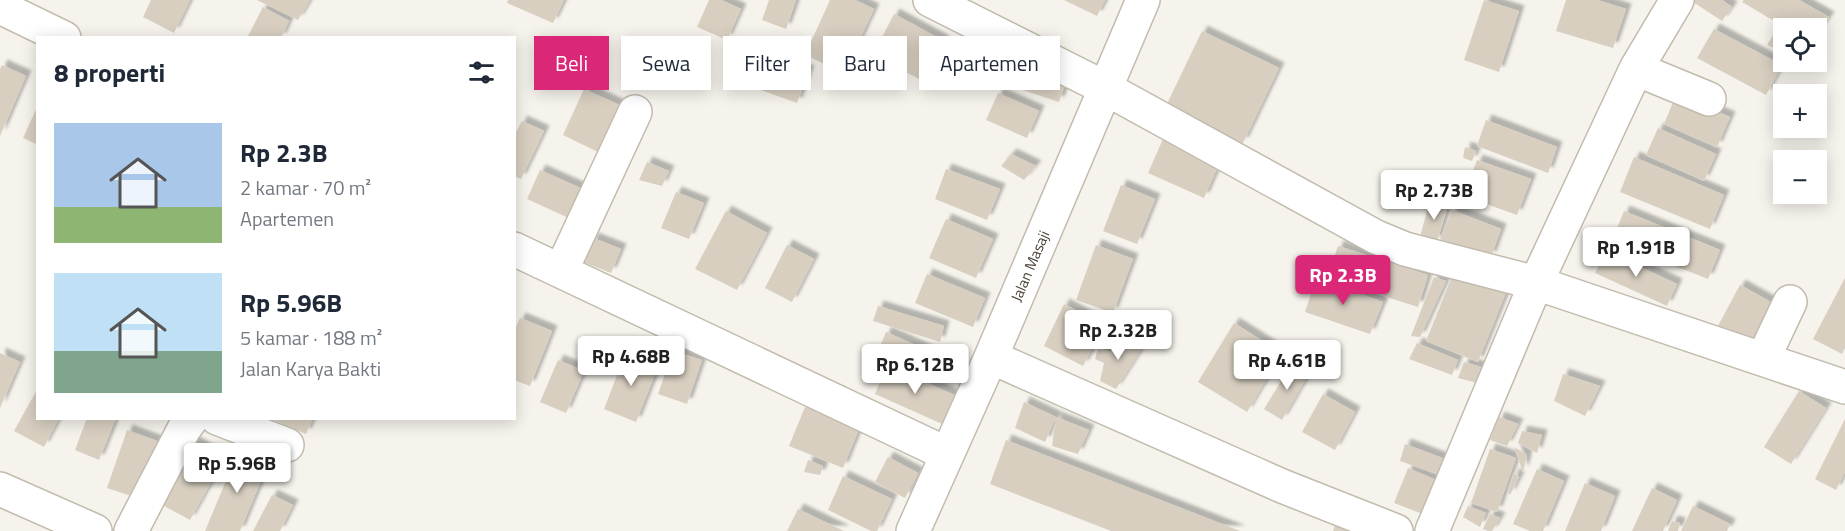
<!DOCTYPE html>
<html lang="id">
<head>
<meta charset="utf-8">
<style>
  body { margin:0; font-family:"Titillium Web",sans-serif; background:#f2f2f3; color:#1f2937; height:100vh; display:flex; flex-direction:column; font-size:22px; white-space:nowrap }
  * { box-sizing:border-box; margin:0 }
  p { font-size:20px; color:#747a83 }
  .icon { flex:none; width:33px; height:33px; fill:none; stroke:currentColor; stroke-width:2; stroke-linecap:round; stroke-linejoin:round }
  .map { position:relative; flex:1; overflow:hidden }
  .sheet { position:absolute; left:36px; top:36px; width:480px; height:384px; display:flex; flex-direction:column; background:#fff; border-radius:0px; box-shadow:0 3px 15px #0003 }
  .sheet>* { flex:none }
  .hud { position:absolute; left:534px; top:36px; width:570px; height:54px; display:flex; gap:12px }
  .buttons { position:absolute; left:1773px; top:18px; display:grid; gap:12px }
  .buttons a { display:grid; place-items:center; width:54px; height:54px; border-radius:0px; background:#fff; box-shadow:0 3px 15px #0003; font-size:30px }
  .price { position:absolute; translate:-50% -51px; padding:0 14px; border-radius:6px; background:#fff; color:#222; font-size:20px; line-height:39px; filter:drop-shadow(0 2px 3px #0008) }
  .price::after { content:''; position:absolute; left:50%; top:36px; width:18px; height:14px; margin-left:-9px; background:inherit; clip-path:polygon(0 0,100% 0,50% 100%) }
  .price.current { background:#db2777; color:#fff }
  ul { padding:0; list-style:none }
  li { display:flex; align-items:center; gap:18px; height:150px; padding:0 18px }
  li span { display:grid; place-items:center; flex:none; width:168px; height:120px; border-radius:0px; color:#555 }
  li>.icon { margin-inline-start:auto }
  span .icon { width:72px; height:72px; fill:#fffc; stroke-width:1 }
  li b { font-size:26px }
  h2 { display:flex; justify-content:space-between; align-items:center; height:72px; padding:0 18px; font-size:26px }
  .tag { padding:0 21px; border-radius:0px; background:#fff; box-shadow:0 3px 15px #0003; font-size:21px; line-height:54px }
  .tag.current { background:#db2777; color:#fff }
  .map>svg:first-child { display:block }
</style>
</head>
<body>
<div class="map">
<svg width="1845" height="531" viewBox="0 0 1845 531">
  <defs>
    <filter id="shadow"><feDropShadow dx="5.5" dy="-5.5" stdDeviation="1.5" flood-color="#0004"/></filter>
  </defs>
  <rect width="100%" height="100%" fill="#f6f3ec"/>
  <path fill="#d8cfc1" filter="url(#shadow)" d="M151,0H190L174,33L143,17Z
    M257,0H310L298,20Z
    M508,0H564L553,23L507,3Z
    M709,0H721L741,9L727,40L697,27Z
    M769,0H796L786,29L762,20Z
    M830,0H855L874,9L844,73L805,55Z
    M1064,0H1105L1097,16Z
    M1484,0L1519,11L1499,72L1464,60Z
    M1566,0H1597L1626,9L1613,48L1556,31Z
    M1695,0H1722L1732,7L1722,21L1693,2Z
    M1744,0H1799L1829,17L1816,36V28H1784V53L1767,45L1787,13L1779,24L1742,2Z
    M263,7L289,21L281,38H247Z
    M894,14L944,41L923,81L873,55Z
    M1714,29L1782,65L1766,95L1697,58Z
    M1202,31L1279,68L1243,143L1166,106Z
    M767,55L809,71L797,103L755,88Z
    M1020,60L1068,76L1059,102L1011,86Z
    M2,65L26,76L0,136V69Z
    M584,89L626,108L604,155L563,135Z
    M998,93L1039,111L1027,138L986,120Z
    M1676,95L1730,117L1717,147L1664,124Z
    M38,105V145L23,138Z
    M1486,120L1557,147L1548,173L1477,146Z
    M522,121L544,131L521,179L514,176V136Z
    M1658,128L1716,154L1704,181L1646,155Z
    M1163,139L1219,164L1204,198L1148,173Z
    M1465,147L1476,151L1472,161L1463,158Z
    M1011,154L1036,166L1024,180L1001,166Z
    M1634,157L1724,195L1710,229L1620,192Z
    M1477,160L1531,179L1517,215L1464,196Z
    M647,162L669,171L662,186L639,180Z
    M946,169L1000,189L987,220L935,199Z
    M540,170L587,191L573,220L527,199Z
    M1121,185L1155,199L1137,244L1103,231Z
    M676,192L704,203L689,239L661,228Z
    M1430,200L1448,206L1437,242L1420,237Z
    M1452,210L1501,229L1491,257L1440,239Z
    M726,211L767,233L737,290L695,269Z
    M1624,211L1720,250L1708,279L1612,241Z
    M946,219L993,239L976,278L929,258Z
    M593,238L621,249L611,273L583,262Z
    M787,245L814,259L792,302L765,288Z
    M1096,245L1133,259L1113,313L1076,300Z
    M1338,246L1428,275L1418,307L1327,278Z
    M1606,251L1677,284L1667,306L1595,273Z
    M1455,269L1507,290L1478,362L1426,341Z
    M927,274L985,298L973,327L915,303Z
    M1434,277L1446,281L1420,337L1411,336Z
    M1316,278L1383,302L1370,334L1305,312Z
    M1845,278V348L1842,354L1813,339Z
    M1740,285L1780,307L1757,348L1718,326Z
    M1064,304L1104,325L1083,366L1044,346Z
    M878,306L944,326L940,342L873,321Z
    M520,318L552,331L530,386L514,380V331Z
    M1234,323L1282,353L1247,412L1198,382Z
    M886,332L938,355L929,376L877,353Z
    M1120,338L1144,345L1116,389L1100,381L1104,363L1095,359L1098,348L1111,352Z
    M1417,343L1458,360L1452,375L1409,359Z
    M673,351L702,360L687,404L658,394Z
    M626,352L659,364L636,422L604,409Z
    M0,353L20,362L0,408Z
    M558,360L584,371L566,413L540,402Z
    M1293,362L1310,372L1282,420L1264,409Z
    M1464,362L1488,369L1481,384L1458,378Z
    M887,365L954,395L942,424L875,394Z
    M1563,374L1600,386L1585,416L1554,401Z
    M38,388V418H59L44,447L14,431Z
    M1799,391L1826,408L1791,464L1764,447Z
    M1323,394L1355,412L1335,450L1302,432Z
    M1024,402L1056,417L1045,442L1015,428Z
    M805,407L859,429L843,468L789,446Z
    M1056,417L1089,430L1078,454L1052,446Z
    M1499,417L1518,424L1507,446L1490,440Z
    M87,418H116L99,460L75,450Z
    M269,418H313L306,434Z
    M1845,419V472L1836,490L1815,479Z
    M127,430L157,441L137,498L107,488Z
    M1522,431L1542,435L1537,453L1518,443Z
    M189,439L224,459L190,520L155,501Z
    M1006,440L1240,531H1111L990,484Z
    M1405,444L1450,461L1442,476L1400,461Z
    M1514,447L1527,455L1523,472Z
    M1490,449L1516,458L1497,512L1471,503Z
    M238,452L268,464L240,531H205Z
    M888,457L918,473L905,498L875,482Z
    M808,460L823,466L820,475L804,472Z
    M1408,468L1443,483L1428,516L1394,503Z
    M1537,469L1564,481L1543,531H1530L1513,524Z
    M1514,473L1519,477L1510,495L1508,492Z
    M843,476L892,499L877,531H871L828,510Z
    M1585,483L1615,496L1601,531H1565Z
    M1652,488L1677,500L1663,531H1632Z
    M272,495L293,505L280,531H253Z
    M1468,506L1486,513L1480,527L1463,517Z
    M1693,506L1730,524L1727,531H1681Z
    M798,509L844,531H787Z
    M1490,514L1500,518L1492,531H1488L1483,529Z
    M1337,520L1366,531H1333Z
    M1672,521L1680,523L1678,531H1668Z"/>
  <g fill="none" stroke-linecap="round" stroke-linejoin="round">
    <defs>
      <path id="minor" d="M930,0L1105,88L1376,237L1405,249L1536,283L1845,387
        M0,7L64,38
        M1636,69L1709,99
        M514,249L947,454
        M561,271L635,112
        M991,357L1282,486L1396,531
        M1763,359L1790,302
        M217,418L287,445
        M0,489L95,531
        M131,531L184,429L192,418
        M913,531L991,357L1143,0
        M1432,531L1536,283L1636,69L1677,0"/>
    </defs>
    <use href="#minor" stroke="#c2bbae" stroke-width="36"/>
    <use href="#minor" stroke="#fff" stroke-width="33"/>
  </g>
  <g text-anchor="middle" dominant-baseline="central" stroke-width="6" stroke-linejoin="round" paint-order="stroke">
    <g font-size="15" fill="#4b4439" stroke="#fff">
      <text transform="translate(1030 266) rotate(-67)">Jalan Masaji</text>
    </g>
  </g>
</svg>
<div class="buttons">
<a><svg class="icon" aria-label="locate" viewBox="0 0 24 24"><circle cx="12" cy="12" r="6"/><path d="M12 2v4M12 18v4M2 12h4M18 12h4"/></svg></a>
<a>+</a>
<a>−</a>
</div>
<b class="price" style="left:1434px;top:221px">Rp 2.73B</b>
<b class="price" style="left:1636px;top:278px">Rp 1.91B</b>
<b class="price current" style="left:1343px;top:306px">Rp 2.3B</b>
<b class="price" style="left:1118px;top:361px">Rp 2.32B</b>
<b class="price" style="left:631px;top:387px">Rp 4.68B</b>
<b class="price" style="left:1287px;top:391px">Rp 4.61B</b>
<b class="price" style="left:915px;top:395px">Rp 6.12B</b>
<b class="price" style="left:237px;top:494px">Rp 5.96B</b>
<div class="hud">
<a class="tag current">Beli</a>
<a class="tag">Sewa</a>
<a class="tag">Filter</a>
<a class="tag">Baru</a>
<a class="tag">Apartemen</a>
</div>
<section class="sheet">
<h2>8 properti<svg class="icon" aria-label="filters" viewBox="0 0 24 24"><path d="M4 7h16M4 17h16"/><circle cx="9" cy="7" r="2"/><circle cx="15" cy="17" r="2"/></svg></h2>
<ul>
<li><span style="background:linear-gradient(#a9c7e8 70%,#8fb573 0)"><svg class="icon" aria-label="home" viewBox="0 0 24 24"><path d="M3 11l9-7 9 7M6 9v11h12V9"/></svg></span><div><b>Rp 2.3B</b><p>2 kamar · 70 m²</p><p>Apartemen</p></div></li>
<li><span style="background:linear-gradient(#bfe0f5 65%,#7fa58c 0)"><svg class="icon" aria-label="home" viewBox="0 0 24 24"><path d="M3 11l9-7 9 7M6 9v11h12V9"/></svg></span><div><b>Rp 5.96B</b><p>5 kamar · 188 m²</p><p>Jalan Karya Bakti</p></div></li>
</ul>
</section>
</div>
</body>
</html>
